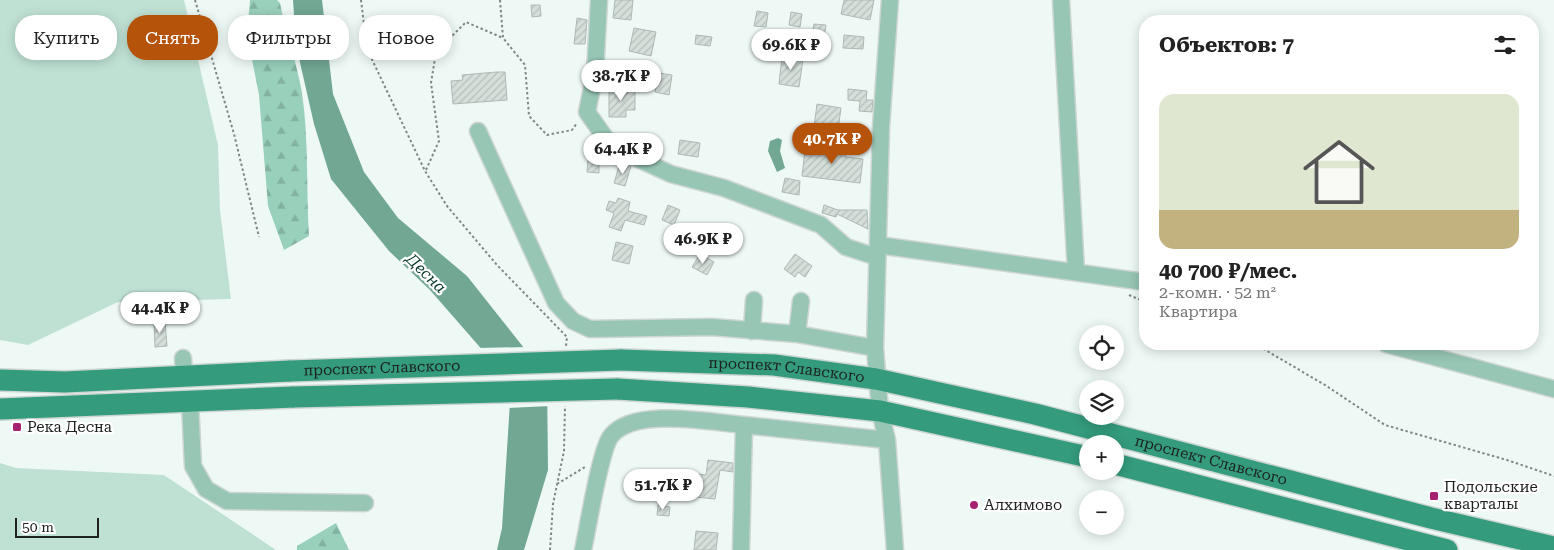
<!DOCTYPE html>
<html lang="ru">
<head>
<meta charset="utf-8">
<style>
  body { margin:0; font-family:"Roboto Serif",serif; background:#f2f2f2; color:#222; height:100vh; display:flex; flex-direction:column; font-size:19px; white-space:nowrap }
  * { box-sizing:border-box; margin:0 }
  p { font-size:16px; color:#767676 }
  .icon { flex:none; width:28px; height:28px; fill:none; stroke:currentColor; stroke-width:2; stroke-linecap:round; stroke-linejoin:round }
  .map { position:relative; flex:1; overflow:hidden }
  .sheet { position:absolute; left:1139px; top:15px; width:400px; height:335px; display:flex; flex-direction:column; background:#fff; border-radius:20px; box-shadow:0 2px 12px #0003 }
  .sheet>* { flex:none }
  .hud { position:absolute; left:15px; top:15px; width:475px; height:45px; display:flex; gap:10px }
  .fabs { position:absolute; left:1079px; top:325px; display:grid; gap:10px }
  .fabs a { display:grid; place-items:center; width:45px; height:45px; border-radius:50%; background:#fff; box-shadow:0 2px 12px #0003; font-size:25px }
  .scale { position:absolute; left:15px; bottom:12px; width:84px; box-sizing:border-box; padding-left:5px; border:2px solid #1d211f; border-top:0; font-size:14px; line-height:18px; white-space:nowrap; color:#1d211f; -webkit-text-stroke:4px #fff; paint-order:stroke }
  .price { position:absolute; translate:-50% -42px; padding:0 11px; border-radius:18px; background:#fff; color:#222; font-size:16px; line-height:32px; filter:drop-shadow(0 1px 2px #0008) }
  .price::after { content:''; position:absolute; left:50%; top:30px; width:15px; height:11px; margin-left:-8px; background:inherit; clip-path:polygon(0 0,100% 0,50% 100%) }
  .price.selected { background:#b45309; color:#fff }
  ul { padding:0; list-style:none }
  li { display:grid; align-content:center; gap:10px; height:265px; padding:0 20px }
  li+li { border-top:1px solid #e0e0e0 }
  li span { display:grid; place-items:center; height:155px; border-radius:15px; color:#555 }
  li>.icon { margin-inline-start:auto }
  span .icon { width:90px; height:90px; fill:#fffc; stroke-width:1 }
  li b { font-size:21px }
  h2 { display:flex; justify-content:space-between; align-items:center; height:60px; padding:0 20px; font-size:21px }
  .chip { padding:0 18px; border-radius:20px; background:#fff; box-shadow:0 2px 12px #0003; font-size:18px; line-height:45px }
  .chip.selected { background:#b45309; color:#fff }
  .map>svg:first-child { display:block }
</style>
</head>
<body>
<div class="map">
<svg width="1554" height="550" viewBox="0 0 1554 550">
  <defs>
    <pattern id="forest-firs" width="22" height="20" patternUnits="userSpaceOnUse" patternTransform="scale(1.25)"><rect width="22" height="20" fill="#99d0bc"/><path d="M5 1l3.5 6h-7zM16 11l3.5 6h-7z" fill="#83b2a1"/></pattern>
    <pattern id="building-hatch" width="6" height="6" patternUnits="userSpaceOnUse" patternTransform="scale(1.25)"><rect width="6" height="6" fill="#d4dfda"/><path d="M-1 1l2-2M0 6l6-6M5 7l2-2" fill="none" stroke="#b6bfbb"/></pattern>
  </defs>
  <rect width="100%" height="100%" fill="#eef9f5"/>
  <path fill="#bfe1d4" d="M0,0H184L218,145L220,210L231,299L118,302L28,345L0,340Z
    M0,463L16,468L164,475L276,550H0Z"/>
  <path fill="url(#forest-firs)" d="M250,0H277L280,3C286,34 297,63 302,93C309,140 306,189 309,236L284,250L268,206L259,95L247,34Z
    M336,523L349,550H297V546Z"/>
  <path fill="#72a794" d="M293,0H322L333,94L364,172L398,218L467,276L547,377L548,470L524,550H497L502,528L510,402L485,353L430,290L389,251L331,179L314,124L296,45Z
    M778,138L782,140L780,151L785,168L777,172L768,151L770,141Z"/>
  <path fill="#eef9f5" d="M527,347L549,376L550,406L507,408L508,403L483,355L478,348Z"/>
  <path fill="url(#building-hatch)" stroke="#aeb9b5" d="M615,0H633L631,20L613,18Z
    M844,0H874L870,20L841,14Z
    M531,5H540L541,16L532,17Z
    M757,11L768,13L766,27L754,26Z
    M791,12L802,14L800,27L789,25Z
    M577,18L587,20L585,44H574Z
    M814,24L826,25L824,37L812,36Z
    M634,28L656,32L651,56L629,51Z
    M696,35L712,37L710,46L695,44Z
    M844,35L864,37L863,49L843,48Z
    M782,56L803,59L799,87L779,84Z
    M497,72H505L507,100L453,104L451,81L463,80L462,75Z
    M659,73L672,75L669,95L655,92Z
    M609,89H635V110H626V117H609Z
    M848,89L867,91L866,100H873L872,112L859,111L860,101L848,100Z
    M817,104L841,108L838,130L814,127Z
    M680,140L700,143L698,157L678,154Z
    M819,147L846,150L845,157L863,159L860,183L802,176L805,150L818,151Z
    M588,160L599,161V173L587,172Z
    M620,163L631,166L625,186L614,183Z
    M785,178L800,181L799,195L782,192Z
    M618,198L630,202L628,211L647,216L644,225L625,220L621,231L609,227L614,213L606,210L609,201L616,203Z
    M668,205L680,210L674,225L662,220Z
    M824,205L838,210H867L868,229L837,214L836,217L822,213Z
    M616,242L633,246L629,264L612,260Z
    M700,254L714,262L707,275L692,267Z
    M795,254L812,266L805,277L798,272L795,277L784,269Z
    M154,321H165L167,346L155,347Z
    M708,460L733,463V472L720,470L715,499L696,497L699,474L706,475Z
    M658,505L670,507L669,516L657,515Z
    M696,531L718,533L716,550H694Z"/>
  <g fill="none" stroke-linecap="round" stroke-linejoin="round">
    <defs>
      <path id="minor" d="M599,0L595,73L587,112L609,143L632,156L671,174L724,188L821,225L846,247L877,257
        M890,0L881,127L875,348L880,411L887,440L895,550
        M1061,0L1076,272
        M478,131L556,303L573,321L590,329L712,327L797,334L875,348
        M878,245L1145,282
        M752,331L754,300
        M797,334L801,301
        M1386,344L1554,389
        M183,358L184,376
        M190,402L193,466L206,489L227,501L365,503
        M583,550C588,528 600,450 611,436C634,407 710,422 744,425
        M741,550L744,425L887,440"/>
      <g id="major">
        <path id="s1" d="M621,360L774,365L876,379L1035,414L1431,518L1554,547"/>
        <path d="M0,380L65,382L290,371"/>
        <path d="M617,389L748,397L880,411L1088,457"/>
        <path d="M0,409L294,397"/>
        <path d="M1115,464L1447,550"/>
      </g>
    </defs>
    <use href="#minor" stroke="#cdd6d3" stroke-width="19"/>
    <use href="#major" stroke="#cdd6d3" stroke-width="24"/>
    <path stroke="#808784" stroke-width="2" stroke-dasharray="2.5 2.5" stroke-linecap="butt" d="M195,0L234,134L259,237
      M361,0L367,49L425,171L447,206L497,265L567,337L566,346
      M500,0L503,38L525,65L529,116L547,135L572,130L577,123
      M426,170L439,141L431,83L436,52L466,22L503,38
      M1129,295L1145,302
      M1249,344L1262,348L1325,385L1385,425L1507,460L1554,476
      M557,484L585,467
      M550,550L553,504L564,451L565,406"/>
    <use href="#minor" stroke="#97c6b4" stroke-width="16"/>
    <use href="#major" stroke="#349b7d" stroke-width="21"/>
    <defs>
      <g id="major-bridge">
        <path id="s2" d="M290,371L621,360"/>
        <path d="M294,397L617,389"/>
      </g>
    </defs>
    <use href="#major-bridge" stroke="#cdd6d3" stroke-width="24" stroke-linecap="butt"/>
    <use href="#major-bridge" stroke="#349b7d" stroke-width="21"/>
  </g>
  <g fill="#a6226f" stroke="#fff" stroke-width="2">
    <rect x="12" y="422" width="10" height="10" rx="2.5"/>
    <rect x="1429" y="491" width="10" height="10" rx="2.5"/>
    <circle cx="974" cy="505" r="5"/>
  </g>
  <g text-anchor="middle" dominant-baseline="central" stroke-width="4.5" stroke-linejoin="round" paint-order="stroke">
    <g font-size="15" fill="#1d211f" stroke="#fff">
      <text stroke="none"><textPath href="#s2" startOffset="92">проспект Славского</textPath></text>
      <text stroke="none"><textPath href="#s1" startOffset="166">проспект Славского</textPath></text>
      <text stroke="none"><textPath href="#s1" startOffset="601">проспект Славского</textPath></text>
    </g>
    <g font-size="15" fill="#1d211f" stroke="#fff" text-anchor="start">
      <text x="27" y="427">Река Десна</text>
      <text x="1444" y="487">Подольские<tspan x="1444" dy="17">кварталы</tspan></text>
      <text x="984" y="505">Алхимово</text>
    </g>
    <g font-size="16" font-style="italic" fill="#07382b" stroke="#fff">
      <text transform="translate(426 273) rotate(44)">Десна</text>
    </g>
  </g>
</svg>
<div class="fabs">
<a><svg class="icon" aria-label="locate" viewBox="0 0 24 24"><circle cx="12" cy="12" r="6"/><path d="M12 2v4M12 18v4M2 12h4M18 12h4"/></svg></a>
<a><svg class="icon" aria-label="layers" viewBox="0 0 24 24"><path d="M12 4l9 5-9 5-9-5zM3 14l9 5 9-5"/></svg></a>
<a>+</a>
<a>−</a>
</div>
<div class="scale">50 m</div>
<b class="price" style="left:791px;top:71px">69.6K ₽</b>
<b class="price" style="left:621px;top:102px">38.7K ₽</b>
<b class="price selected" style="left:832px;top:165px">40.7K ₽</b>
<b class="price" style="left:623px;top:175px">64.4K ₽</b>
<b class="price" style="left:703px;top:265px">46.9K ₽</b>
<b class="price" style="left:160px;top:334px">44.4K ₽</b>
<b class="price" style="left:663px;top:511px">51.7K ₽</b>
<div class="hud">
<a class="chip">Купить</a>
<a class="chip selected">Снять</a>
<a class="chip">Фильтры</a>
<a class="chip">Новое</a>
</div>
<section class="sheet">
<h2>Объектов: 7<svg class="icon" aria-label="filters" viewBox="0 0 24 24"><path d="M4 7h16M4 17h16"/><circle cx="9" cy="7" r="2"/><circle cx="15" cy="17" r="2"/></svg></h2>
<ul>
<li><span style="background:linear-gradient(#dfe7d0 75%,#c2b280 0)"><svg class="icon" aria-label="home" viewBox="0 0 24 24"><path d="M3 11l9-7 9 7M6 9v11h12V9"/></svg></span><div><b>40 700 ₽/мес.</b><p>2-комн. · 52 m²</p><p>Квартира</p></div></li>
</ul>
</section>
</div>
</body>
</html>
